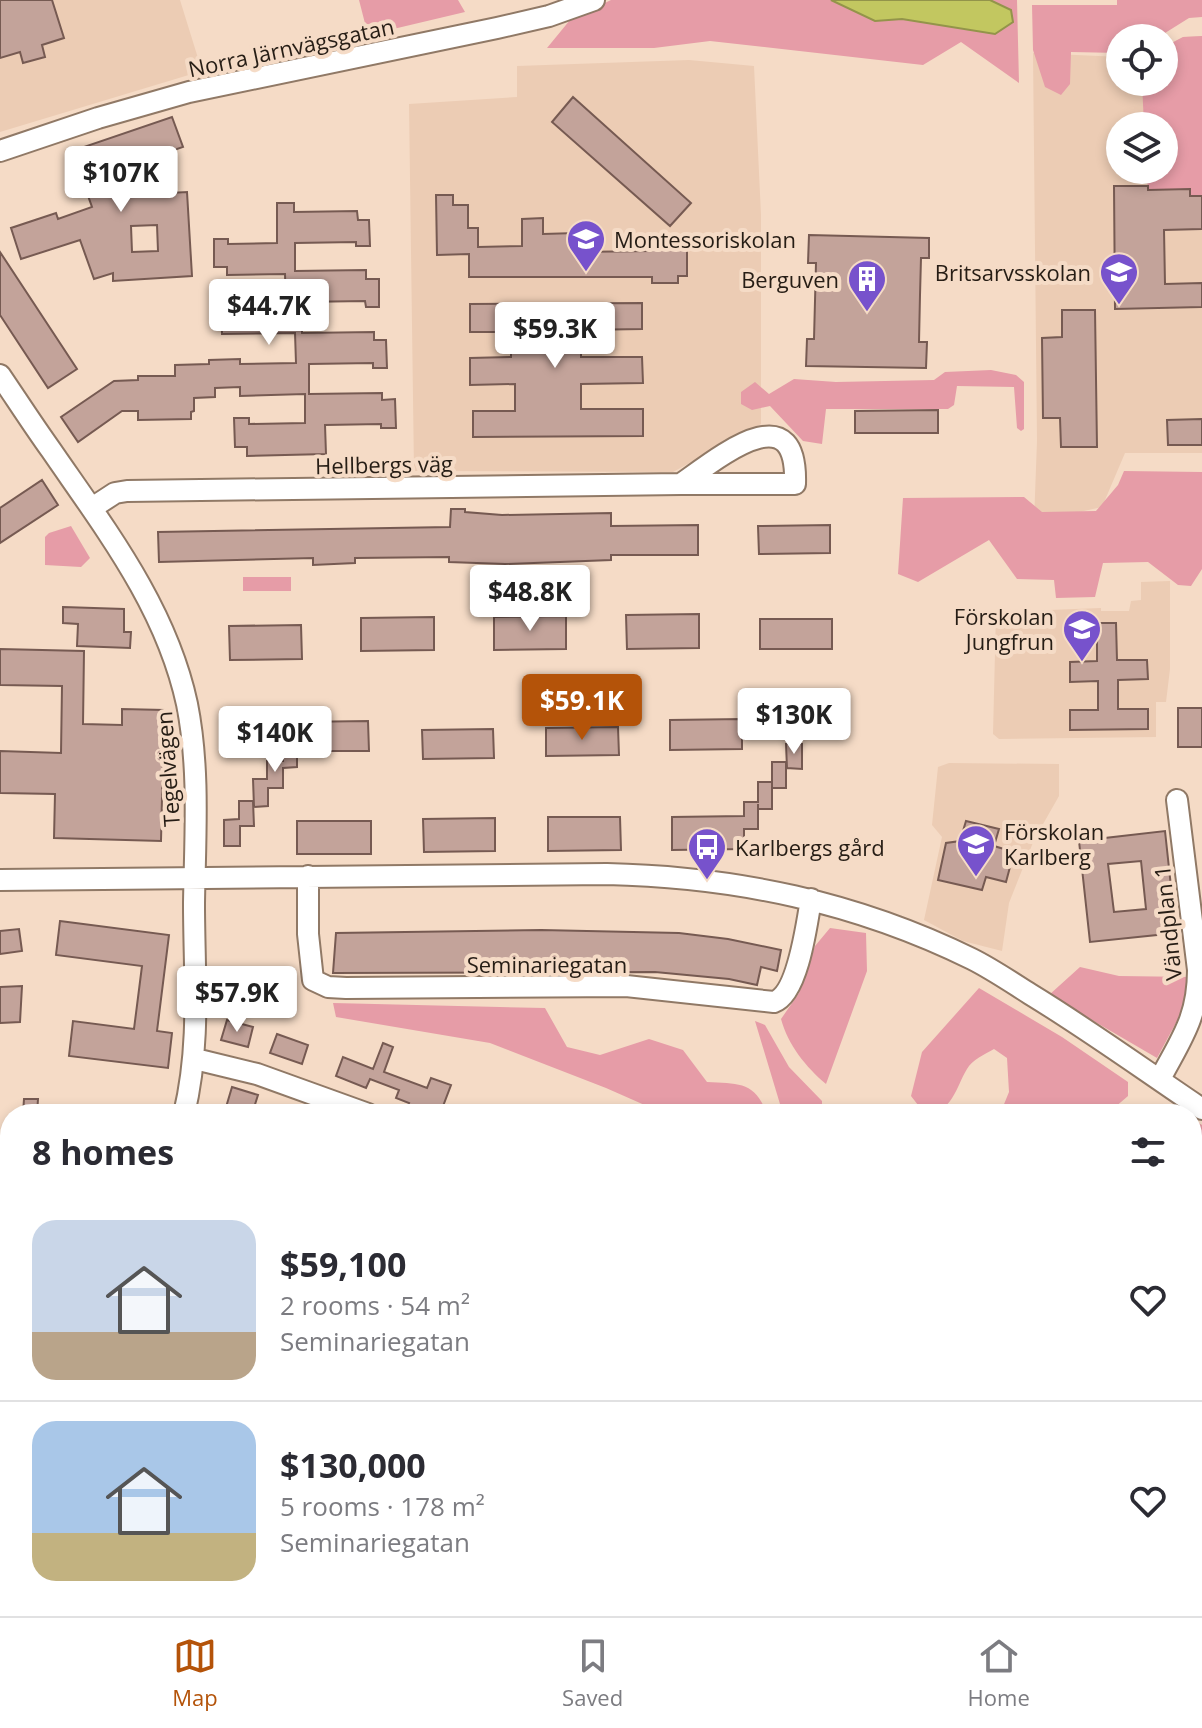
<!DOCTYPE html>
<html lang="en">
<head>
<meta charset="utf-8">
<style>
  body { margin:0; font-family:"Open Sans",sans-serif; background:#f7f7f7; color:#2b2b33; height:100vh; display:flex; flex-direction:column; font-size:30px; white-space:nowrap }
  * { box-sizing:border-box; margin:0 }
  p { font-size:26px; color:#7c7c81 }
  .icon { flex:none; width:44px; height:44px; fill:none; stroke:currentColor; stroke-width:2; stroke-linecap:round; stroke-linejoin:round }
  .map { position:relative; flex:1; overflow:hidden }
  .sheet { position:absolute; left:0px; top:1104px; width:1202px; height:512px; display:flex; flex-direction:column; background:#fff; border-radius:32px 32px 0 0; box-shadow:0 4px 12px #0003 }
  .sheet>* { flex:none }
  .fabs { position:absolute; left:1106px; top:24px; display:grid; gap:16px }
  .fabs a { display:grid; place-items:center; width:72px; height:72px; border-radius:50%; background:#fff; box-shadow:0 4px 12px #0003; font-size:40px }
  .price { position:absolute; translate:-50% -68px; padding:0 18px; border-radius:8px; background:#fff; color:#222; font-size:26px; line-height:52px; filter:drop-shadow(0 2px 4px #0008) }
  .price::after { content:''; position:absolute; left:50%; top:48px; width:24px; height:18px; margin-left:-12px; background:inherit; clip-path:polygon(0 0,100% 0,50% 100%) }
  .price.on { background:#b45309; color:#fff }
  ul { padding:0; list-style:none }
  li { display:flex; align-items:center; gap:24px; height:200px; padding:0 32px }
  li+li { border-top:2px solid #e1e1e2 }
  li span { display:grid; place-items:center; flex:none; width:224px; height:160px; border-radius:24px; color:#555 }
  li>.icon { margin-inline-start:auto }
  span .icon { width:96px; height:96px; fill:#fffc; stroke-width:1 }
  li b { font-size:34px }
  h2 { display:flex; justify-content:space-between; align-items:center; height:96px; padding:0 32px; font-size:34px }
  .menu { display:flex; justify-content:space-around; align-items:center; height:112px; border-top:2px solid #e1e1e2; background:#fff; font-size:22px; color:#7c7c81 }
  .menu a { display:grid; justify-items:center; gap:4px }
  .menu .on { color:#b45309 }
  .map>svg:first-child { display:block }
</style>
</head>
<body>
<div class="map">
<svg width="1202" height="1616" viewBox="0 0 1202 1616">
  <rect width="100%" height="100%" fill="#f5dbc6"/>
  <path fill="#ecccb4" fill-rule="evenodd" d="M0,0H180L202,71L0,132Z
    M1202,36V453H1125L1102,507L1034,522L1037,441L1033,53L1120,57V82H1164V47L1183,37ZM1120,126H1164V170H1120Z
    M689,60L754,66L761,215V424L673,472L414,471L409,104L517,97V66Z
    M1170,581V669L1166,702H1156V737L999,739L993,734L996,612L1101,608V611H1129L1131,601L1141,600V582Z
    M949,763L1059,764V796L1034,840L1009,903L1002,951L963,941L924,920L942,837L932,825L938,767Z"/>
  <path fill="#e69ca7" d="M359,0H458L465,12L368,35Z
    M611,0H831L875,21L1011,10L990,0H1017L1019,83L961,42L923,65L710,41L654,48H547L570,20Z
    M1117,0H1202V17L1189,18L1157,38H1120V53L1071,52L1070,84L1061,95L1045,87L1033,50L1032,5H1117Z
    M1202,36V196H1190V189L1148,190L1146,170H1164V126H1144L1142,82H1164V47L1183,37Z
    M991,370L1016,375L1024,382V429L1021,431L1017,428L1014,387L957,386L954,405L948,409H826L822,444L803,441L770,406L752,410L741,404V392L755,382L769,394L794,379L836,382L934,380L945,372Z
    M1124,471L1202,472V569L1191,586L1178,585L1148,562L1103,563L1095,597L1056,598L1054,580L1017,579L989,540L918,582L898,574L903,498L1024,497L1042,512L1096,511L1118,485Z
    M71,526L90,558L81,567L45,565V537L49,533Z
    M243,577H291V591H243Z
    M830,928L866,933L867,971L826,1084C806,1067 788,1045 781,1019L799,993L815,946Z
    M1080,967L1119,976L1193,977L1184,1008L1157,1058L1049,995Z
    M979,988L1062,1037L1128,1082V1096L1107,1114H1000L1009,1092L1007,1058L994,1049C985,1054 972,1060 967,1069C956,1087 952,1114 925,1114L911,1096L922,1052Z
    M333,1003L545,1008L567,1047L600,1055L649,1039L683,1050L707,1082C739,1084 755,1081 767,1114H665L606,1088L490,1043L336,1017Z
    M755,1021L765,1025L789,1067L822,1101V1114H783Z
    M1194,1120L1202,1125V1192L1192,1185Z
    M9,1519L10,1606H32L31,1616H0L4,1589L0,1581V1520Z
    M160,1606H256L262,1616H170Z
    M508,1606H655L667,1616H515Z
    M690,1606H830L829,1616H681Z"/>
  <path fill="#c2c760" stroke="#93944a" stroke-width="2" d="M831,0H990L1011,10L1013,22L995,34L902,19L875,21Z"/>
  <path fill="#c3a39a" stroke="#765a52" stroke-width="2" fill-rule="evenodd" d="M0,0H52L64,38L42,45L45,57L23,63L20,52L0,58Z
    M573,97L691,203L670,226L552,122Z
    M172,117L183,147L101,175L132,189V195L187,192L192,276L113,281V273L94,279L80,240L21,259L11,228L56,213L58,219L92,207L72,151ZM157,225L158,251L132,252L131,226Z
    M1114,186H1148V190L1190,189V196H1202V229L1164,230L1165,284L1202,283V307L1115,309Z
    M436,195H453V205H468V228H478V247L522,246V219L543,218V234L576,233V252L652,251V244H678V250H687V276H678V283H652V277H469V254L437,255Z
    M277,203H294V212L357,211L358,220H369L370,246H356V242L295,243V271L366,270V279H379V307H366L365,301L301,302L302,333L374,332V340H386L387,368H373V363L309,364V394L382,393V400L395,399L396,428H381V424L325,425L326,454L247,456V447H235L234,418H249V424L305,423V394L240,396V387L215,388V397L194,398V411L191,412V419L138,420V411H122L78,442L61,417L114,381L138,380V376H175V365L209,364V360L240,359V364L296,363L295,333L222,334L221,305L286,304L285,274L227,275V267H214V239H228V244L277,243Z
    M809,235L929,238V258H921L920,295L919,342H927L926,368L806,366L807,339H814L816,263H808Z
    M0,252L77,369L48,388L0,315Z
    M642,303V329L581,330V357H642L643,383L581,384V409H643V436L473,437V411H515V384L470,385V358L511,357V332H470V304Z
    M1062,310H1095L1097,447H1061L1060,418H1043L1042,338L1062,337Z
    M938,410V433H855V411Z
    M1202,419V445H1168L1167,420Z
    M42,480L58,505L0,543V508Z
    M451,509H465V512L502,515L611,513V526L698,525V555H611V560L505,564L449,562V557L355,558V563L313,565V558L159,562L158,532L450,527Z
    M830,525V553L759,554L758,526Z
    M63,607L124,609V632H131L130,648L77,646L78,624L63,623Z
    M699,614V648L627,649L626,615Z
    M566,616V649L494,650V617Z
    M434,617V650L361,651V618Z
    M760,619H832V649H760Z
    M1097,623H1116L1117,660H1147L1148,679L1118,680V709H1148V729L1070,730V710H1098V681L1070,682V662L1097,661Z
    M301,625L302,659L230,660L229,626Z
    M0,649L84,651L83,724L122,725V709L164,710L161,841L54,838L55,794L0,793V751L61,753L62,686L0,685Z
    M1178,708H1202V747H1178Z
    M742,719V749L670,750V720Z
    M368,721L369,751H297V722Z
    M618,727L619,755L546,756V728Z
    M493,729L494,758L423,759L422,730Z
    M297,740V767L283,768V788H268V806L254,807L253,779H267V761H283V741Z
    M786,744H802V769L787,768Z
    M772,762H786V788H772Z
    M758,782H772V809H758V804V829H744V849L672,850V817L744,816V802H758Z
    M239,801H253L254,826H240V846H224V820L239,819Z
    M548,817H620L621,850L548,851Z
    M495,818V851L424,852L423,819Z
    M297,821H371V854H297Z
    M966,821L999,829L994,846L1014,852L1006,882L986,877L982,890L938,880L946,843L960,841Z
    M1165,831L1176,933L1090,942L1079,841ZM1141,861L1146,909L1114,912L1108,864Z
    M60,921L169,935L157,1031L172,1033L168,1068L69,1056L73,1021L134,1029L142,966L56,955Z
    M19,929L22,951L0,954V931Z
    M541,930L679,933L728,939L781,950L777,971L761,967L757,985L729,979L655,972L333,973L336,933Z
    M22,986L20,1022L0,1023V987Z
    M220,990L233,994L228,1011L215,1007Z
    M227,1020L253,1027L248,1047L221,1040Z
    M277,1034L308,1045L302,1064L270,1053Z
    M383,1043L393,1047L384,1072L427,1088L431,1078L451,1085L440,1114H431L408,1105L409,1103L396,1098L399,1090L370,1079L366,1088L336,1076L343,1057L373,1069Z
    M232,1087L258,1095L252,1114H224Z
    M24,1099H38L37,1114H23Z"/>
  <g fill="none" stroke-linecap="round" stroke-linejoin="round">
    <defs>
      <path id="minor" d="M0,151L98,118L189,92L497,28L549,16L594,0
        M0,375C17,400 33,425 51,450C106,530 166,607 187,704C200,769 195,837 194,903C194,975 201,1044 184,1114
        M92,508L115,493L127,491L681,484C719,457 798,392 795,484H681
        M308,876V934L313,980L328,987L346,988L626,986L774,1002C798,994 807,923 811,899
        M0,880L607,874C736,877 856,902 972,959C992,969 1011,982 1030,994C1089,1030 1144,1070 1202,1109
        M195,1059L257,1074L368,1114
        M1160,1079C1181,1039 1198,1018 1198,970L1177,800
        M0,1180L10,1182
        M0,1426H10
        M1192,1526L1202,1511
        M384,1606L396,1616
        M1131,1616L1138,1606"/>
    </defs>
    <use href="#minor" stroke="#907966" stroke-width="24"/>
    <use href="#minor" stroke="#fff" stroke-width="20"/>
  </g>
  <defs>
    <symbol id="school-pin" viewBox="-11 -11 22 30"><path d="M0 17L-7.5 6A9.5 9.5 0 1 1 7.5 6Z" fill="#7752cc" stroke="#f5dbc6"/><path d="M0-5L7-2L0 1L-7-2ZM-4 1L0 2.5L4 1V4Q0 6-4 4Z" fill="#fff"/></symbol>
    <symbol id="building-pin" viewBox="-11 -11 22 30"><path d="M0 17L-7.5 6A9.5 9.5 0 1 1 7.5 6Z" fill="#7752cc" stroke="#f5dbc6"/><path d="M-4-6H4V6H1V3H-1V6H-4ZM-2.5-4.3h1.7v1.8h-1.7ZM.8-4.3h1.7v1.8H.8ZM-2.5-1h1.7V.8h-1.7ZM.8-1h1.7V.8H.8Z" fill="#fff"/></symbol>
    <symbol id="bus-pin" viewBox="-11 -11 22 30"><path d="M0 17L-7.5 6A9.5 9.5 0 1 1 7.5 6Z" fill="#7752cc" stroke="#f5dbc6"/><path d="M-5-6H5V4H4V6H2V4H-2V6H-4V4H-5ZM-3.5-4V0h7V-4ZM-3.5 1.2v1.5H-2V1.2ZM2 1.2v1.5H3.5V1.2Z" fill="#fff"/></symbol>
  </defs>
  <g fill-rule="evenodd">
    <use href="#school-pin" x="564" y="217" width="44" height="60"/>
    <use href="#school-pin" x="1097" y="250" width="44" height="60"/>
    <use href="#building-pin" x="845" y="257" width="44" height="60"/>
    <use href="#school-pin" x="1060" y="607" width="44" height="60"/>
    <use href="#school-pin" x="954" y="822" width="44" height="60"/>
    <use href="#bus-pin" x="685" y="825" width="44" height="60"/>
  </g>
  <g text-anchor="middle" dominant-baseline="central" stroke-width="8" stroke-linejoin="round" paint-order="stroke">
    <g font-size="22" fill="#261d15" stroke="#f5dbc6">
      <text transform="translate(291 47) rotate(-12)">Norra Järnvägsgatan</text>
      <text transform="translate(384 464) rotate(-1)">Hellbergs väg</text>
      <text transform="translate(167 769) rotate(-94)">Tegelvägen</text>
      <text transform="translate(1167 923) rotate(-96)">Vändplan 1</text>
      <text x="547" y="964">Seminariegatan</text>
    </g>
    <g font-size="22" fill="#261d15" stroke="#f5dbc6" text-anchor="start">
      <text x="614" y="239">Montessoriskolan</text>
      <text x="1091" y="272" text-anchor="end">Britsarvsskolan</text>
      <text x="839" y="279" text-anchor="end">Berguven</text>
      <text x="1054" y="616" text-anchor="end">Förskolan<tspan x="1054" dy="25">Jungfrun</tspan></text>
      <text x="1004" y="831">Förskolan<tspan x="1004" dy="25">Karlberg</tspan></text>
      <text x="735" y="847">Karlbergs gård</text>
    </g>
  </g>
</svg>
<div class="fabs">
<a><svg class="icon" aria-label="locate" viewBox="0 0 24 24"><circle cx="12" cy="12" r="6"/><path d="M12 2v4M12 18v4M2 12h4M18 12h4"/></svg></a>
<a><svg class="icon" aria-label="layers" viewBox="0 0 24 24"><path d="M12 4l9 5-9 5-9-5zM3 14l9 5 9-5"/></svg></a>
</div>
<b class="price" style="left:121px;top:214px">$107K</b>
<b class="price" style="left:269px;top:347px">$44.7K</b>
<b class="price" style="left:555px;top:370px">$59.3K</b>
<b class="price" style="left:530px;top:633px">$48.8K</b>
<b class="price on" style="left:582px;top:742px">$59.1K</b>
<b class="price" style="left:794px;top:756px">$130K</b>
<b class="price" style="left:275px;top:774px">$140K</b>
<b class="price" style="left:237px;top:1034px">$57.9K</b>
<section class="sheet">
<h2>8 homes<svg class="icon" aria-label="filters" viewBox="0 0 24 24"><path d="M4 7h16M4 17h16"/><circle cx="9" cy="7" r="2"/><circle cx="15" cy="17" r="2"/></svg></h2>
<ul>
<li><span style="background:linear-gradient(#c9d6e8 70%,#b9a48a 0)"><svg class="icon" aria-label="home" viewBox="0 0 24 24"><path d="M3 11l9-7 9 7M6 9v11h12V9"/></svg></span><div><b>$59,100</b><p>2 rooms · 54 m²</p><p>Seminariegatan</p></div><svg class="icon" aria-label="heart" viewBox="0 0 24 24"><path d="M12 20l-8-8c-3-5 5-10 8-4 3-6 11-1 8 4z"/></svg></li>
<li><span style="background:linear-gradient(#a9c7e8 70%,#c2b280 0)"><svg class="icon" aria-label="home" viewBox="0 0 24 24"><path d="M3 11l9-7 9 7M6 9v11h12V9"/></svg></span><div><b>$130,000</b><p>5 rooms · 178 m²</p><p>Seminariegatan</p></div><svg class="icon" aria-label="heart" viewBox="0 0 24 24"><path d="M12 20l-8-8c-3-5 5-10 8-4 3-6 11-1 8 4z"/></svg></li>
</ul>
</section>
</div>
<nav class="menu">
<a class="on"><svg class="icon" aria-label="map" viewBox="0 0 24 24"><path d="M3 6l6-2 6 2 6-2v14l-6 2-6-2-6 2zM9 4v14M15 6v14"/></svg>Map</a>
<a><svg class="icon" aria-label="saved" viewBox="0 0 24 24"><path d="M7 4h10v16l-5-4-5 4z"/></svg>Saved</a>
<a><svg class="icon" aria-label="home" viewBox="0 0 24 24"><path d="M3 11l9-7 9 7M6 9v11h12V9"/></svg>Home</a>
</nav>
</body>
</html>
